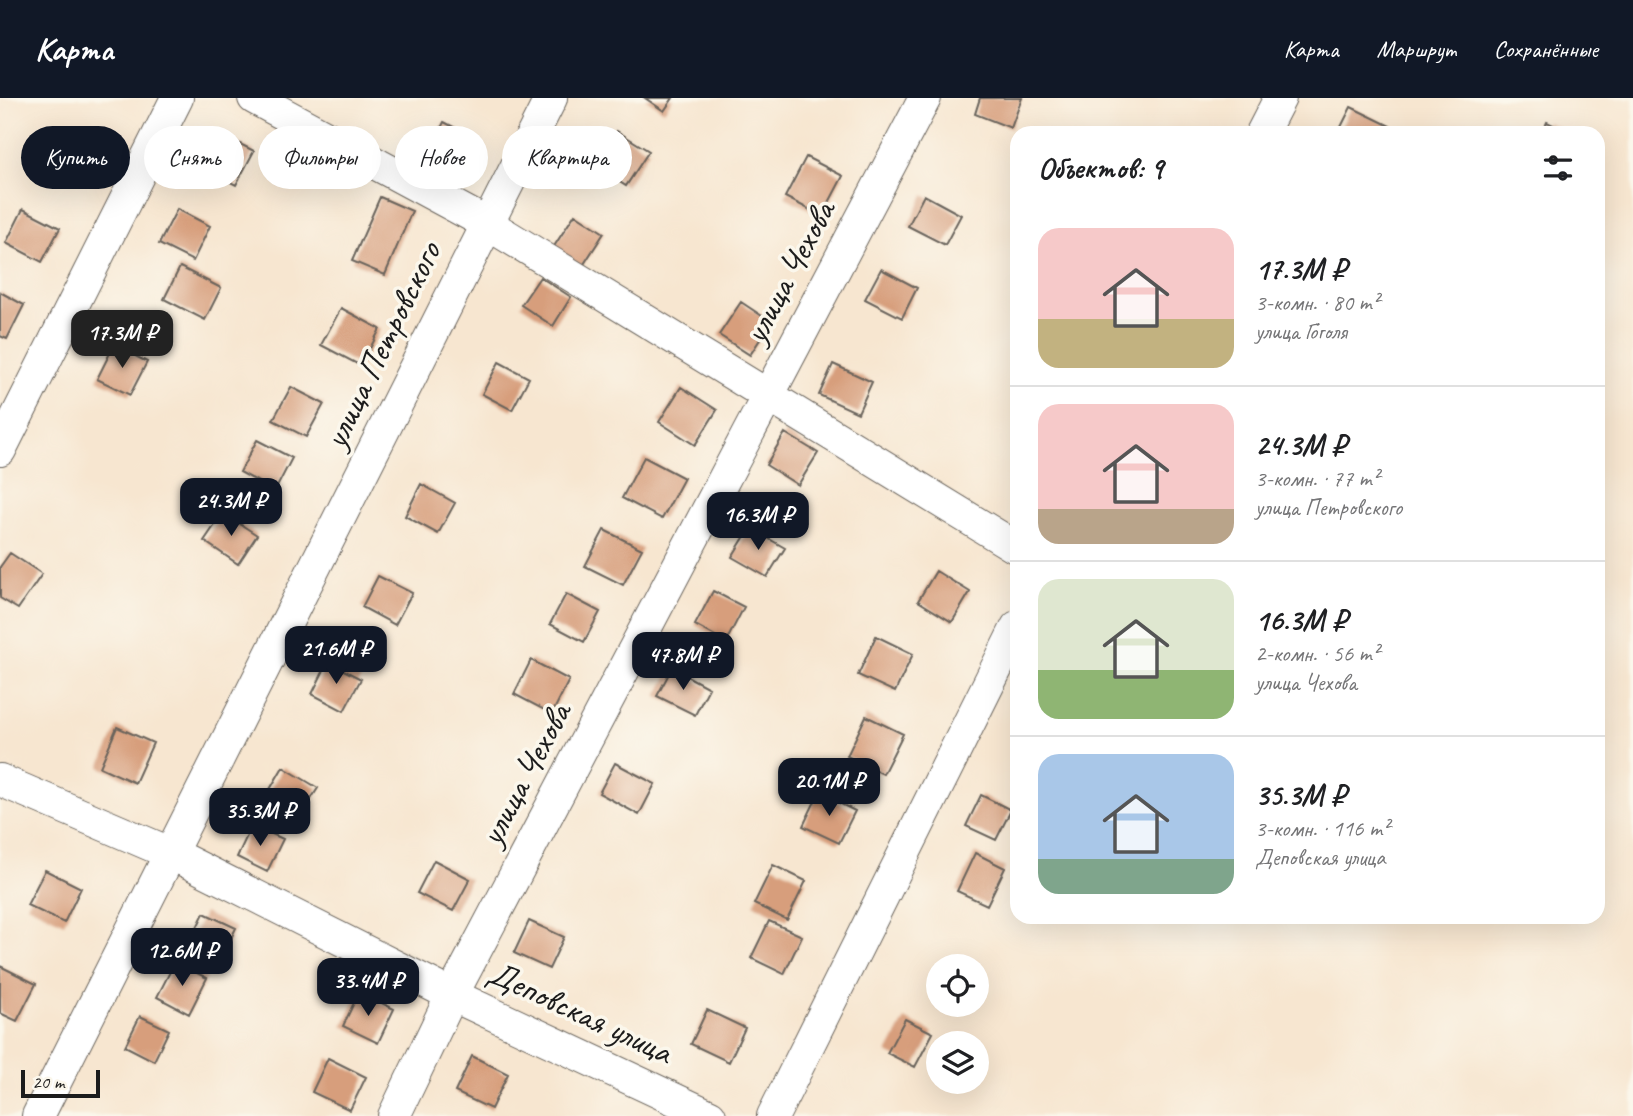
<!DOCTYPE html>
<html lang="ru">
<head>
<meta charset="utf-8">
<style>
  body { margin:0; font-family:Caveat,sans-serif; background:#f6f6f6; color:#202124; height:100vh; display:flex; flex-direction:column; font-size:26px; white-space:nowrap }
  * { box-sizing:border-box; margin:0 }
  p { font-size:23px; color:#757577 }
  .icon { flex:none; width:38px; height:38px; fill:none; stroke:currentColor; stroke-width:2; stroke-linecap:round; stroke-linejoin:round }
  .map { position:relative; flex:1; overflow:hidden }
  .panel { position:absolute; left:1010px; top:28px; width:595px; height:798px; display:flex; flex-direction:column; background:#fff; border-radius:21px; box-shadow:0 7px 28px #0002 }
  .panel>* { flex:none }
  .top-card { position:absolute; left:21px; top:28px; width:665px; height:63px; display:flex; gap:14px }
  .fabs { position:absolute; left:926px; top:856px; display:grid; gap:14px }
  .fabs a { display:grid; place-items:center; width:63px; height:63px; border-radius:50%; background:#fff; box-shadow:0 7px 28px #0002; font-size:35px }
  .scale { position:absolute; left:21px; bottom:18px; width:79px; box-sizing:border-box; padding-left:7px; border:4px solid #1c1c1c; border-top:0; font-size:19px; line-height:24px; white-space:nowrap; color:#1c1c1c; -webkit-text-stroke:5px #fbf7ec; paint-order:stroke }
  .price { position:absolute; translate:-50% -60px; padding:0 16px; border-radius:14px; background:#111827; color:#fff; font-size:23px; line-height:46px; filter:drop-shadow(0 2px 4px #0008) }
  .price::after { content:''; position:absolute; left:50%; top:42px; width:21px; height:16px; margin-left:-10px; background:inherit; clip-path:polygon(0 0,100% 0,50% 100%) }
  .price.current { background:#222; color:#fff }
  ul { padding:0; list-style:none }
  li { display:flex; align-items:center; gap:21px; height:175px; padding:0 28px }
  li+li { border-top:2px solid #e0e0e0 }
  li span { display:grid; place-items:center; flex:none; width:196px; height:140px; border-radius:21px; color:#555 }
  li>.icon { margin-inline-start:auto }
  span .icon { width:84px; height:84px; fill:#fffc; stroke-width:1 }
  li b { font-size:30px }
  h2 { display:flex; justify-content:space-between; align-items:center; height:84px; padding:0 28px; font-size:30px }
  .chip { padding:0 24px; border-radius:32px; background:#fff; box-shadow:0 7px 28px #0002; font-size:24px; line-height:63px }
  .chip.current { background:#111827; color:#fff }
  header { display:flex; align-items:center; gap:42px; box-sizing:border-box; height:98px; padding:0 35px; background:#111827; color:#fff }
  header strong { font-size:33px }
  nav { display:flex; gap:38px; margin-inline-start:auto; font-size:24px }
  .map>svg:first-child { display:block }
</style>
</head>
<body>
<header>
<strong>Карта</strong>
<nav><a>Карта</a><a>Маршрут</a><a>Сохранённые</a></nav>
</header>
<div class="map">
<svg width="1633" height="1018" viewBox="0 0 1633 1018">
  <rect width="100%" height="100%" fill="#fbf7ec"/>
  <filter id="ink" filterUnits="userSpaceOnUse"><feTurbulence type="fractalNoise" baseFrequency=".0143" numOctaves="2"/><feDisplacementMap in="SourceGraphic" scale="14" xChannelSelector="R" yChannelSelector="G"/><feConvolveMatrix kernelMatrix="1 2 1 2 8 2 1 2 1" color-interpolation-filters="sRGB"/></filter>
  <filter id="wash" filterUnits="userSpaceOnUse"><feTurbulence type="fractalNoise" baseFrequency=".00686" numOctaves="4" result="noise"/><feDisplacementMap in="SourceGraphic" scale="28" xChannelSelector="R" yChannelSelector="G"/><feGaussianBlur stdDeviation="1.57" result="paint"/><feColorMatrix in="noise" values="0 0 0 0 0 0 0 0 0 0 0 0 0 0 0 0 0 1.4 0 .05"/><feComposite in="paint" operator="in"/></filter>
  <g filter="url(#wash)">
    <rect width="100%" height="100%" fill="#f7e6d0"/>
    <g id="blocks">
      <path fill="#d79e7c" d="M645,0H673L664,13Z
        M980,0H1022L1011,30L975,16Z
        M1351,9L1390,28L1386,35H1338Z
        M444,24L478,42L460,78L426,60Z
        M1547,24L1569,35H1542Z
        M617,33L649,53L626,88L595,68Z
        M216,34L254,53L236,87L199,68Z
        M806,59L843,78L822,118L785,99Z
        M924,97L961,117L945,147L908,128Z
        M380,99L412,113L385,177L352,163Z
        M23,111L60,130L42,164L6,145Z
        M177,111L210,128L193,163L159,146Z
        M575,116L604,135L582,169L553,150Z
        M180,169L221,190L205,222L164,201Z
        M881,171L917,190L902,220L865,201Z
        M540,179L571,199L553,228L521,207Z
        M0,194L24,207L7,241L0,238Z
        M741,204L771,224L750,257L719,237Z
        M341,210L380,231L361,268L321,247Z
        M114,247L147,264L130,297L97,281Z
        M499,264L529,280L512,312L482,296Z
        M833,266L872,284L858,315L819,297Z
        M291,289L324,306L306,339L273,322Z
        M681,289L717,312L695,347L659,324Z
        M785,335L818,355L798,387L766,367Z
        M257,342L292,360L275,393L240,374Z
        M644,359L684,380L662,421L622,400Z
        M421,386L455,405L438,436L405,418Z
        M223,415L257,437L238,466L204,443Z
        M750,430L785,450L767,479L732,459Z
        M604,432L642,451L623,487L585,468Z
        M10,455L42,476L18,511L0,500V469Z
        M936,473L970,494L952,524L918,503Z
        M378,478L412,495L395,527L362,509Z
        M713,493L744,509L726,544L695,527Z
        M566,496L600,514L584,544L550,526Z
        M876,538L913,556L895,594L858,577Z
        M531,562L569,582L552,616L514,596Z
        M328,564L361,581L344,613L312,596Z
        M672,570L709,590L695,617L657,598Z
        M866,618L903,636L883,676L847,658Z
        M117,629L153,645L135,685L100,669Z
        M615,665L655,686L639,717L599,695Z
        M283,669L318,690L299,720L265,700Z
        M819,695L855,713L839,745L803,728Z
        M981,697L1011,712L996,742L966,728Z
        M252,727L283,741L267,774L237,759Z
        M975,755L1005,770L987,807L957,793Z
        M434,762L470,781L453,813L417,795Z
        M773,767L806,783L787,822L754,806Z
        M45,772L81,790L64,825L27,807Z
        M204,815L236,830L218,867L186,852Z
        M529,823L564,839L549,871L514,855Z
        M769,823L802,838L784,876L751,860Z
        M175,864L207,880L189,916L157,899Z
        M0,868L36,886L17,923L0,915Z
        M359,894L394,911L378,945L343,928Z
        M707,912L745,930L729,964L691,946Z
        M140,918L169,932L154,963L125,948Z
        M905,921L933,935L915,969L887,955Z
        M472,958L508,976L491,1011L455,994Z
        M328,960L366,979L350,1012L312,994Z"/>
    </g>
  </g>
  <g filter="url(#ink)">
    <use href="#blocks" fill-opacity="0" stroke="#69635b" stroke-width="2"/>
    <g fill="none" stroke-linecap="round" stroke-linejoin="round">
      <defs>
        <path id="minor" d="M254,0L486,125L1017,450
          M1262,35L1280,0
          M0,352L177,0
          M0,682L172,756L452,897L710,1018
          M38,1018L551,0
          M394,1018L452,897L925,0
          M773,1018L1017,529"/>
      </defs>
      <use href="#minor" stroke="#69635b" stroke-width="34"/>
      <use href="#minor" stroke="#fff" stroke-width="32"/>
    </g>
  </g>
  <g text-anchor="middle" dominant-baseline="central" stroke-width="7" stroke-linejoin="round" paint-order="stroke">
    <g font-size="35" fill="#1c1c1c" stroke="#fbf7ec">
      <text transform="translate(789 174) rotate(-62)">улица Чехова</text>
      <text transform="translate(382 247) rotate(-64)">улица Петровского</text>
      <text transform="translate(525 676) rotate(-62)">улица Чехова</text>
      <text transform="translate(580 914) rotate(25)">Деповская улица</text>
    </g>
  </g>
</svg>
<div class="fabs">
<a><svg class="icon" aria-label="locate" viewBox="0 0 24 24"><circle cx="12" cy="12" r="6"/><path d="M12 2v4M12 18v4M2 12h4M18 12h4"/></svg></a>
<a><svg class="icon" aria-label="layers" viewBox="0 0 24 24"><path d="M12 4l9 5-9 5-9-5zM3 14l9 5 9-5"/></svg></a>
</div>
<div class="scale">20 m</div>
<b class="price current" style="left:122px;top:272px">17.3M ₽</b>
<b class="price" style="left:231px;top:440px">24.3M ₽</b>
<b class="price" style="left:758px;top:454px">16.3M ₽</b>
<b class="price" style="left:336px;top:588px">21.6M ₽</b>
<b class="price" style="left:683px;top:594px">47.8M ₽</b>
<b class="price" style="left:829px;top:720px">20.1M ₽</b>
<b class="price" style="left:260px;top:750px">35.3M ₽</b>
<b class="price" style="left:182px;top:890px">12.6M ₽</b>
<b class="price" style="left:368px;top:920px">33.4M ₽</b>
<div class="top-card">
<a class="chip current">Купить</a>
<a class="chip">Снять</a>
<a class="chip">Фильтры</a>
<a class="chip">Новое</a>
<a class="chip">Квартира</a>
</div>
<section class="panel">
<h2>Объектов: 9<svg class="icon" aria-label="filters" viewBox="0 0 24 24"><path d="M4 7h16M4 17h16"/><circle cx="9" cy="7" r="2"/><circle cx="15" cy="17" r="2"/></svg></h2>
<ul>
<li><span style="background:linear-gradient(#f6c9c9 65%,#c2b280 0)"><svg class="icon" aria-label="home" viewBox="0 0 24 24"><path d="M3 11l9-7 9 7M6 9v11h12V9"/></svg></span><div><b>17.3M ₽</b><p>3-комн. · 80 m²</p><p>улица Гоголя</p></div></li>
<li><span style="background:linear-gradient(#f6c9c9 75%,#b9a48a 0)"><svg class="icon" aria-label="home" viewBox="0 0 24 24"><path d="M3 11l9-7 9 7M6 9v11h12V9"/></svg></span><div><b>24.3M ₽</b><p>3-комн. · 77 m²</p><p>улица Петровского</p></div></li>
<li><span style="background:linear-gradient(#dfe7d0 65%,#8fb573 0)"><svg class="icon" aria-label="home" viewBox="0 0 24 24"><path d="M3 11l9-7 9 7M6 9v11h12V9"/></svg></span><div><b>16.3M ₽</b><p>2-комн. · 56 m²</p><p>улица Чехова</p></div></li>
<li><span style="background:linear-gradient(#a9c7e8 75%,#7fa58c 0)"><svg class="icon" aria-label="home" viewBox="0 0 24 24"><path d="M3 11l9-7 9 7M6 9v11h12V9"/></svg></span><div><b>35.3M ₽</b><p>3-комн. · 116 m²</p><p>Деповская улица</p></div></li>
</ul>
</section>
</div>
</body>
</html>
